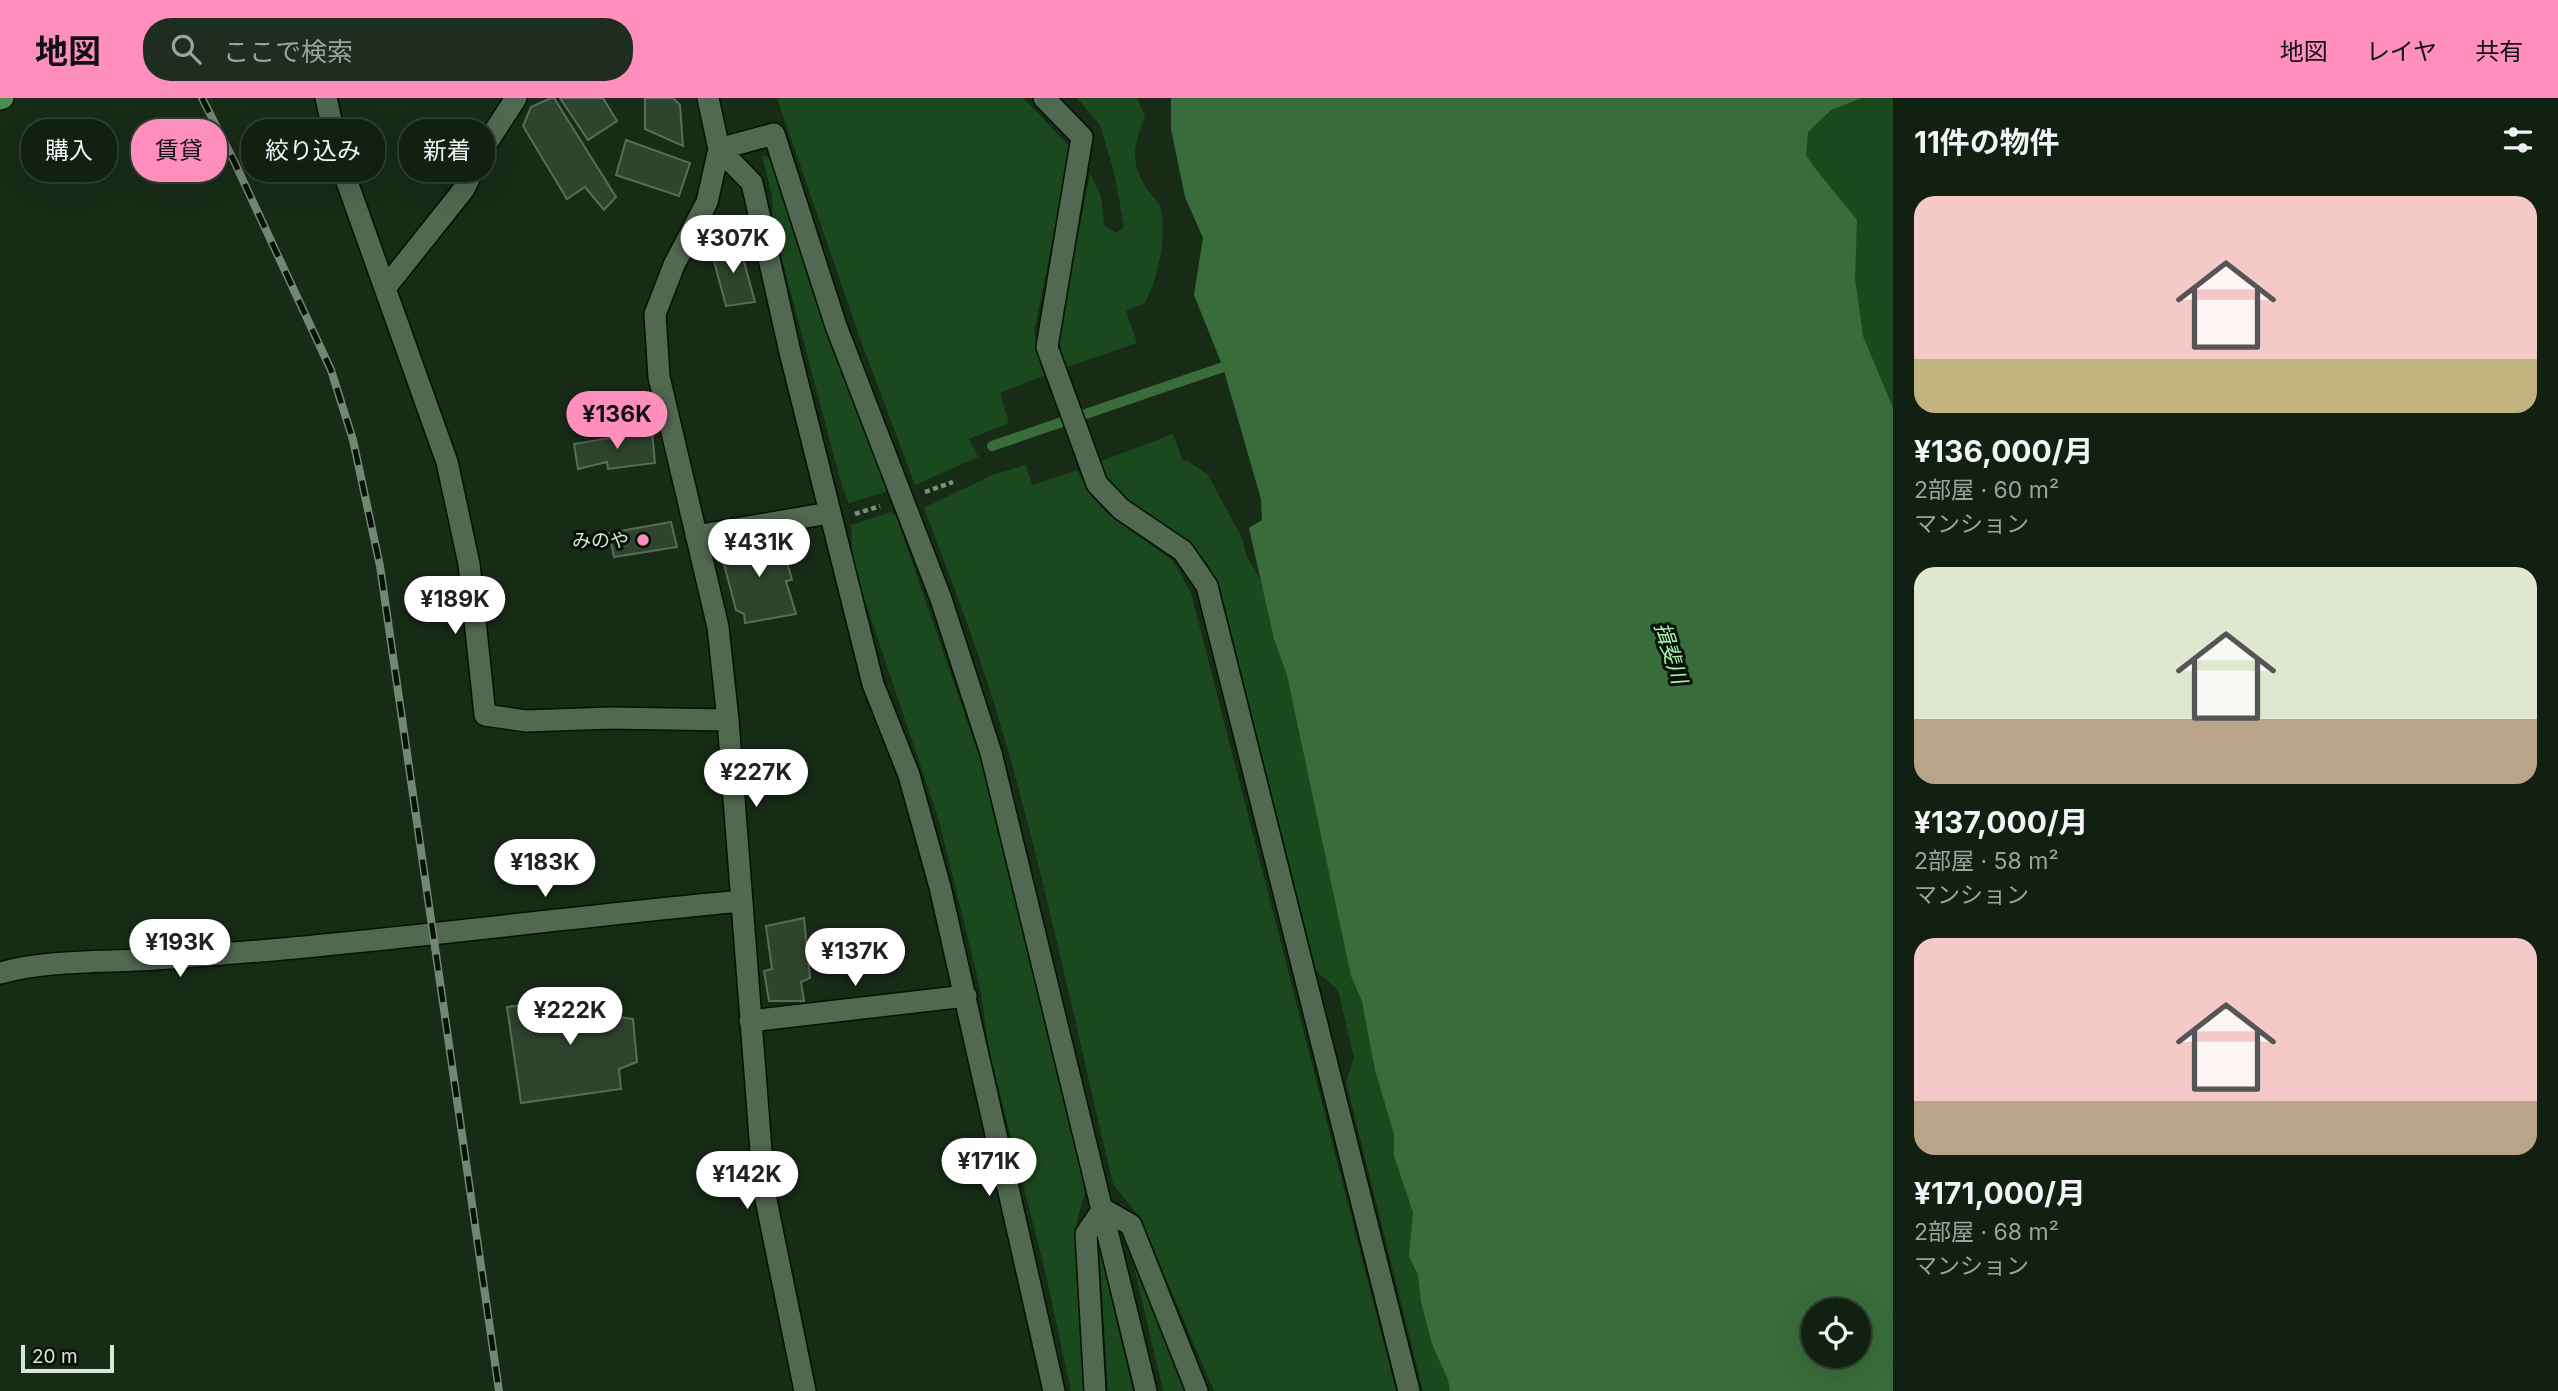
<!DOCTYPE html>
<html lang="ja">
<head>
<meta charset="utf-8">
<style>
  body { margin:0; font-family:Inter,"Noto Sans JP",sans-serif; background:#1e2d1f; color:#f1f3f6; height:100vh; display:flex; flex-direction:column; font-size:26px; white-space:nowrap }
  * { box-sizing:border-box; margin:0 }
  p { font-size:23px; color:#9ca39f }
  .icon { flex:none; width:38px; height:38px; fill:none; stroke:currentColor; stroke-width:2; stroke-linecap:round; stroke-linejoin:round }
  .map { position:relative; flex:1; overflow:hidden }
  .panel { display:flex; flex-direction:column; background:#112011; width:665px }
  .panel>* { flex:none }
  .top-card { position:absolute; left:21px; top:21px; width:665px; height:63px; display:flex; gap:14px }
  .buttons { position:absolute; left:1801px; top:1200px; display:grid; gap:14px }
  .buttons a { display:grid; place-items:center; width:70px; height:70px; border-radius:50%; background:#112011; box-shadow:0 7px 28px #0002,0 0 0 2px #303e31; font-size:35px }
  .scale { position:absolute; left:21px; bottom:18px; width:93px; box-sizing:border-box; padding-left:7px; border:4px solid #d8e5d8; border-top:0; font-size:19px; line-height:24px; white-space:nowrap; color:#d8e5d8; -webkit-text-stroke:5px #081108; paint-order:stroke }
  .price { position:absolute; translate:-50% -60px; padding:0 16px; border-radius:24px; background:#fff; color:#222; font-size:23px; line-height:46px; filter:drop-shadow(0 2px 4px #0008) }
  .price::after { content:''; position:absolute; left:50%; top:42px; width:21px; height:16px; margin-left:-10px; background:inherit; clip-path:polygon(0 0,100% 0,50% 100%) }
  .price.on { background:#fe8ebc; color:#111 }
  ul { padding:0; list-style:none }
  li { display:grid; align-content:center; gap:14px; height:371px; padding:0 21px }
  li span { display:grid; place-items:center; height:217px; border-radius:21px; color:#555 }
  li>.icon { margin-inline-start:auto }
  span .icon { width:126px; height:126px; fill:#fffc; stroke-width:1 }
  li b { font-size:30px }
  h2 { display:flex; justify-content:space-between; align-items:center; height:84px; padding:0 21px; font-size:30px }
  .tag { padding:0 24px; border-radius:28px; background:#112011; box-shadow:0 7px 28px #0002,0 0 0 2px #303e31; font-size:24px; line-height:63px }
  .tag.on { background:#fe8ebc; color:#111 }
  header { display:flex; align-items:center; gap:42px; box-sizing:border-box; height:98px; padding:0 35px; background:#fe8ebc; color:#111 }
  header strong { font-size:33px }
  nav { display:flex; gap:38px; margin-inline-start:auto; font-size:24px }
  .search { width:490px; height:63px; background:#1e2d1f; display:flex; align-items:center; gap:18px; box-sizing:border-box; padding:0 24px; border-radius:28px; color:#9ca39f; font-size:26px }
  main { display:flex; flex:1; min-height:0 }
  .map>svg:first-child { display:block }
</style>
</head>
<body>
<header>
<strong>地図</strong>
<div class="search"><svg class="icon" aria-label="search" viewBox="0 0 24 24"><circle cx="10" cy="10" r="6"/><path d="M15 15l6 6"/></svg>ここで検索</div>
<nav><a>地図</a><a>レイヤ</a><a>共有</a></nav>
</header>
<main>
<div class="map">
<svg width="1893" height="1293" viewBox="0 0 1893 1293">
  <rect width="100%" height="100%" fill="#172b17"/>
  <path fill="#1b491e" d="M777,0H1023L1071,50L1034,235L1046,277L1000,295L1009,325L969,341L978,359L915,387L861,243Z
    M1077,0H1137L1145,19C1133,48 1130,65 1147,91C1151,98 1158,102 1160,109C1168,135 1158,181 1145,205L1126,213L1137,245L1064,270L1060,245L1061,223L1090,76L1101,98L1104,127L1116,135L1124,129L1114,74L1100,27Z
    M1748,0H1893V376Z
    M762,57L768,59L773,67L834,249L888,393L849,405L841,385L773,127L772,98Z
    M1203,140L1476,1293H1423L1346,984L1354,960L1338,892L1316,873L1220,491C1216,483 1213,474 1208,467C1179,425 1122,414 1096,365L1173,336L1183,363H1188L1208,377L1242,440L1247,459L1261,483L1249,430L1262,422L1261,401L1223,269L1194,197Z
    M1026,367L1032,387L1077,372L1088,393L1107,415L1173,463L1191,495L1396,1293H1214L1140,1120L1113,1086C1079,943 1049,798 1009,656C986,573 955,491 924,410L992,377Z
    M891,414L896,418L979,657L1008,761L1086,1090L1074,1135L1079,1148L1087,1293H1071L1044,1169L989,952L980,890L939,723L853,467L851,427Z
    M1099,1149L1133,1293H1108Z
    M1131,1156L1184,1290L1185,1293H1163Z"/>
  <path fill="#396c3b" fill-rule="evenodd" d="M1171,0H1862L1831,12L1808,34L1806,57L1814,69L1857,122L1855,181L1863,238L1893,310V1293H1450L1448,1282L1432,1246L1421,1204L1418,1177L1409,1158L1413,1114L1394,1058V1036L1375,972L1362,903L1351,878L1287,577L1274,541L1249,430L1262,422L1261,401L1223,269L1194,197L1203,140L1185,99L1171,31ZM1813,1213H1858V1258H1813Z"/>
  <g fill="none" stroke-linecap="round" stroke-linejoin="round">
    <path stroke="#396c3b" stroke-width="10" d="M992,348L1235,265"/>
  </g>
  <path fill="#2f442f" stroke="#576d56" stroke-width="2" d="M551,0H554L616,99L604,112L585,89L567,101L523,28L531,9Z
    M560,0H603L617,23L588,42Z
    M645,0H673L680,7L683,48L645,31Z
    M626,42L690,65L679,98L616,77Z
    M739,145L755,204L726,208L711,152Z
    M652,333L655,365L608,371L607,364L578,371L574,346Z
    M671,424L677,449L614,459L609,435Z
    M780,438L792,482L786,483L796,516L745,525L744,516L736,512L720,451Z
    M804,820L810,880L801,884L804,903H769L764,873L772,871L766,828Z
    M610,896L614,918L633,921L637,964L619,971L621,991L521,1005L507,909Z"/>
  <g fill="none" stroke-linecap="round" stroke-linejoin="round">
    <defs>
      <path id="minor" d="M326,0L341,67L447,364L469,466L485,617L526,623L611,620L728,622
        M708,0L719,51L707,104L674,167L655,216L659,279L718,529L728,622L764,1092L805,1293
        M1044,0L1082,39L1047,249L1097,386L1121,411L1183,453L1207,488L1409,1293
        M719,51L774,36L836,228L941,501L991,655L1146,1293
        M719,51L752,85L790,254L873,586L909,677L940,789L1054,1293
        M386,189L464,91L483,51L516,0
        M696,438L829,415
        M0,875C44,863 92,864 137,862C178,860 219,856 260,853C420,839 581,818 741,803
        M750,923L966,898
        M1095,1293L1086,1136L1103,1111L1131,1127L1197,1293"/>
      <path id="major" d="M0,1L3,0"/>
    </defs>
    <use href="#minor" stroke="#021303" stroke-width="24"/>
    <use href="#major" stroke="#021303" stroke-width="24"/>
    <path stroke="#7e8f7e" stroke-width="4.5" stroke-dasharray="5 3.5" stroke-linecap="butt" d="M925,394L953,384
      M855,416L880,408"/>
    <use href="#minor" stroke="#516851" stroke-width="21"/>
    <use href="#major" stroke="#4a8e4f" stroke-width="21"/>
    <defs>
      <path id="rail" d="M202,0L234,63L331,272L353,342L380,468L499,1293"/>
    </defs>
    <use href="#rail" stroke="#758675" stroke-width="8"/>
    <use href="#rail" stroke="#081108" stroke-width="5" stroke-dasharray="16" stroke-linecap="butt"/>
  </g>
  <circle fill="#fe8ebc" stroke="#081108" stroke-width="2.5" cx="643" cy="442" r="7"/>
  <g text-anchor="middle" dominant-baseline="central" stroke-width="6" stroke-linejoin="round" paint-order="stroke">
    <g font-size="19" fill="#d8e5d8" stroke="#081108" text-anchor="end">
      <text x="629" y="442">みのや</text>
    </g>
    <g font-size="21" font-style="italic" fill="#aaf5ab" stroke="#081108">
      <text transform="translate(1671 555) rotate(72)">揖斐川</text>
    </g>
  </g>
</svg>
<div class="buttons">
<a><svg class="icon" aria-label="locate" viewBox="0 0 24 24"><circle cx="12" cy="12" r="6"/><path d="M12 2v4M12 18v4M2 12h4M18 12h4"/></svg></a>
</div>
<div class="scale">20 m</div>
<b class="price" style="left:733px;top:177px">¥307K</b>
<b class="price on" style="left:617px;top:353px">¥136K</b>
<b class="price" style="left:759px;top:481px">¥431K</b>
<b class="price" style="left:455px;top:538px">¥189K</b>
<b class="price" style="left:756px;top:711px">¥227K</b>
<b class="price" style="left:545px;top:801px">¥183K</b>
<b class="price" style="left:180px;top:881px">¥193K</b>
<b class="price" style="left:855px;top:890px">¥137K</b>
<b class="price" style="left:570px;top:949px">¥222K</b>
<b class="price" style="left:989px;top:1100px">¥171K</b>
<b class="price" style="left:747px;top:1113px">¥142K</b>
<div class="top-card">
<a class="tag">購入</a>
<a class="tag on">賃貸</a>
<a class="tag">絞り込み</a>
<a class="tag">新着</a>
</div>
</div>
<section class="panel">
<h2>11件の物件<svg class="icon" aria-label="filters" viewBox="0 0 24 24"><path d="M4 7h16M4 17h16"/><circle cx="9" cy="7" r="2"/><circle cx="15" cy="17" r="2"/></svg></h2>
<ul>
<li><span style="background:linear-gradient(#f6c9c9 75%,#c2b280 0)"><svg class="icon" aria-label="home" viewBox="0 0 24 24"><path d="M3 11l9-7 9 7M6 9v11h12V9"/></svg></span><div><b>¥136,000/月</b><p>2部屋 · 60 m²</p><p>マンション</p></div></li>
<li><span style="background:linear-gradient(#dfe7d0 70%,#b9a48a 0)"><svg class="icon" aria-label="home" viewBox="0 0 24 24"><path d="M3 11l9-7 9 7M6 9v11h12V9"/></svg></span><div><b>¥137,000/月</b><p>2部屋 · 58 m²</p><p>マンション</p></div></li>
<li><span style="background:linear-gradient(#f6c9c9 75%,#b9a48a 0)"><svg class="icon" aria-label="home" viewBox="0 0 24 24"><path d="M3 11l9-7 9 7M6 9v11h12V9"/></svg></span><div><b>¥171,000/月</b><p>2部屋 · 68 m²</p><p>マンション</p></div></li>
</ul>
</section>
</main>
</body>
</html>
